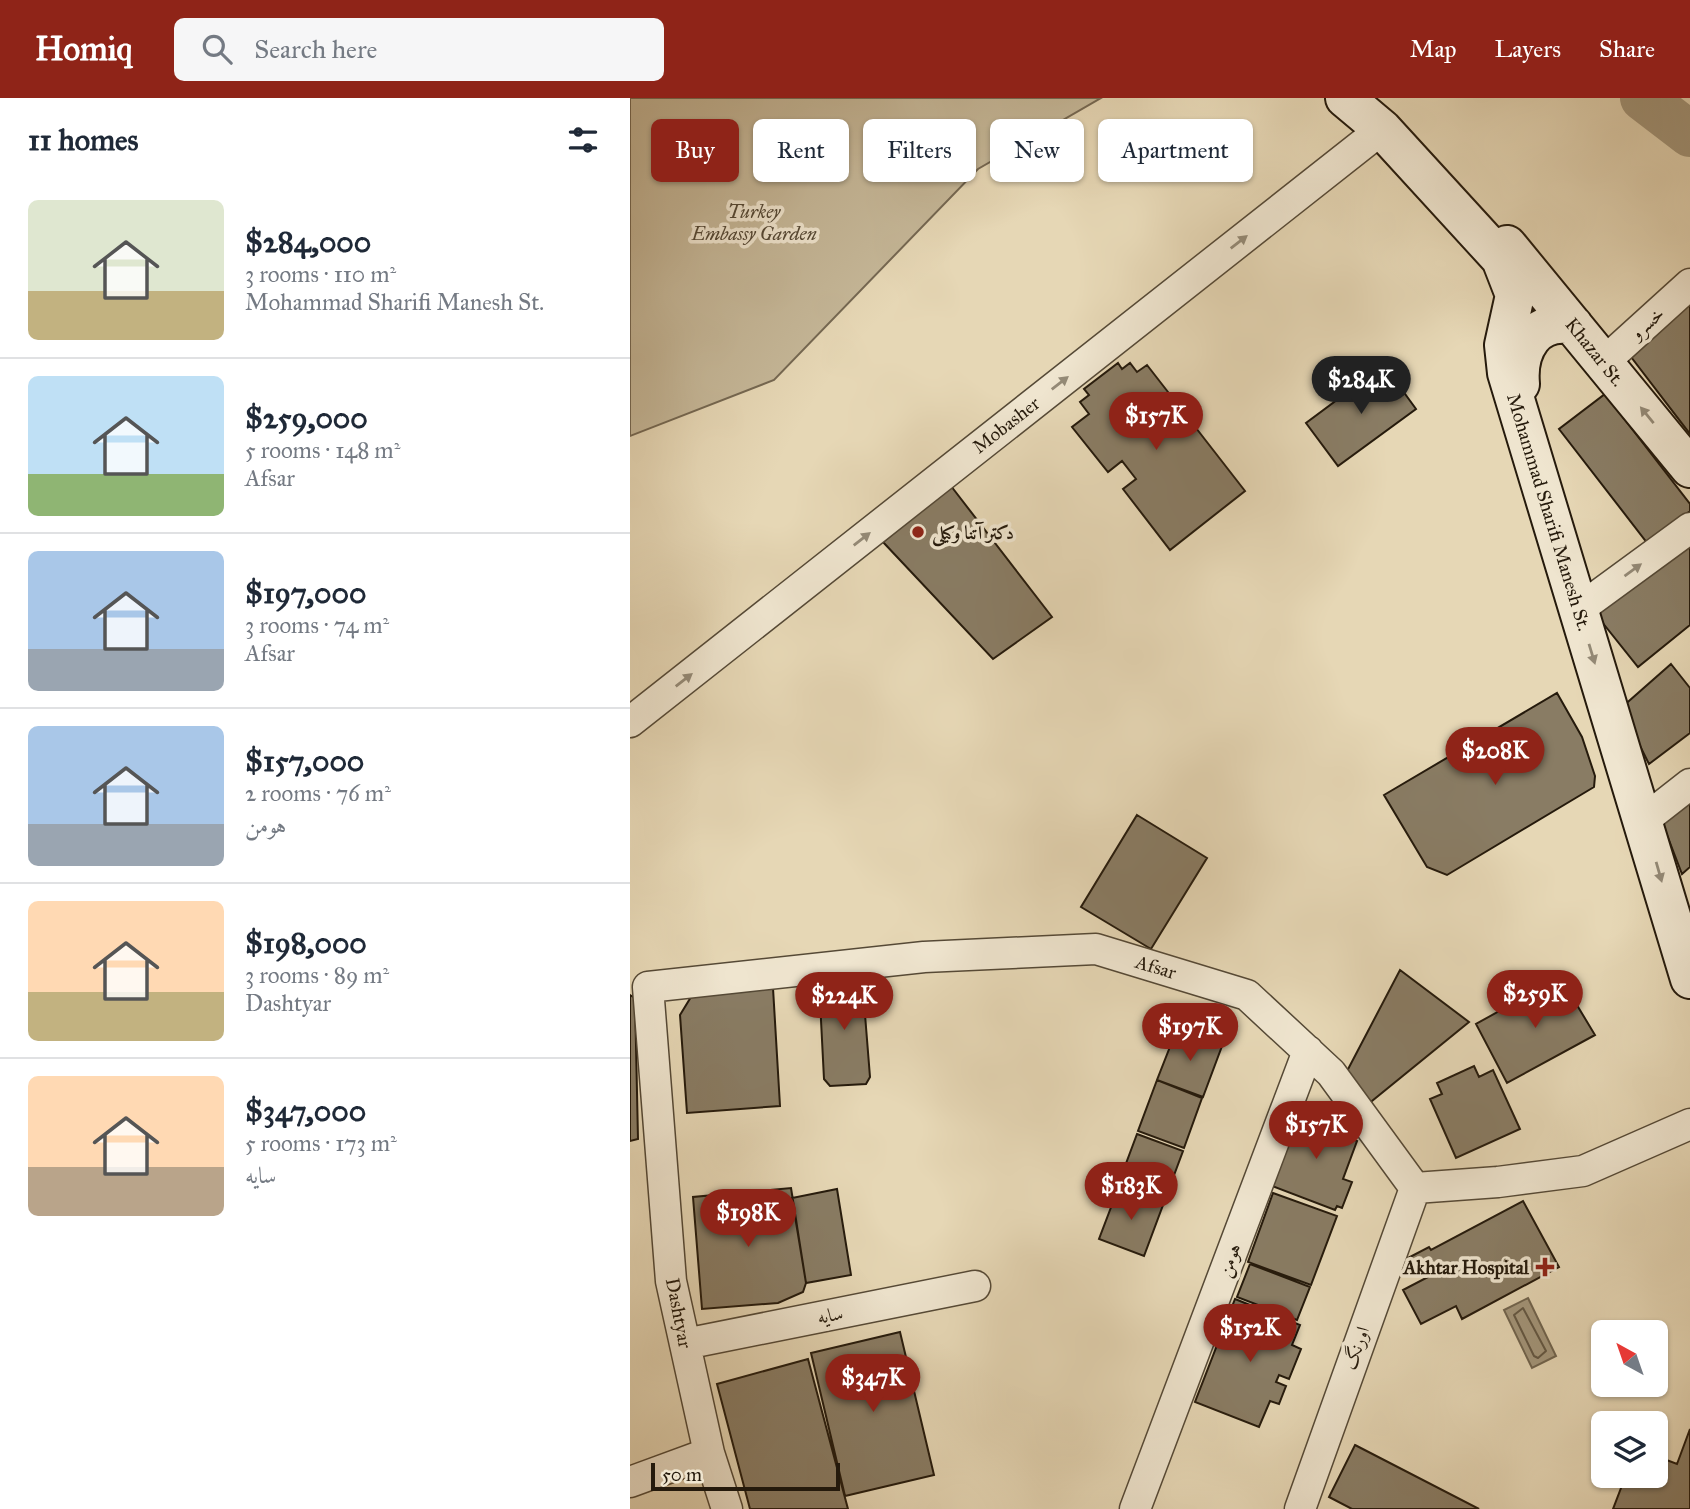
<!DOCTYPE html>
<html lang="en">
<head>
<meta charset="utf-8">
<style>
  body { margin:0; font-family:"IM FELL Great Primer",Amiri,serif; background:#f6f6f7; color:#1f2937; height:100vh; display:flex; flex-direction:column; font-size:26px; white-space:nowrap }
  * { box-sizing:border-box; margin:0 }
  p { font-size:23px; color:#747a83 }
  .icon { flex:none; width:38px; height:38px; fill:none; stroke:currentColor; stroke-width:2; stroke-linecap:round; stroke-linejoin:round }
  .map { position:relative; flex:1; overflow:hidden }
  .sheet { display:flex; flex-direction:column; background:#fff; width:630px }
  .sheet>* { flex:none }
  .top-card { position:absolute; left:21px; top:21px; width:665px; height:63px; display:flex; gap:14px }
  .needle { width:46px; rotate:320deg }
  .tools { position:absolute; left:961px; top:1222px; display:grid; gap:14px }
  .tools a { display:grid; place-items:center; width:77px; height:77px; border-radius:10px; background:#fff; box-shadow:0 2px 5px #0004; font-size:35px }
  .scale { position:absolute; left:21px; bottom:18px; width:189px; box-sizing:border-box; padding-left:7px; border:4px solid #251a0c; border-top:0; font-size:19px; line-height:24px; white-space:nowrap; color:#251a0c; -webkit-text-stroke:5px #efe5cf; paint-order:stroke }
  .price { position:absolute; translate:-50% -60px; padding:0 16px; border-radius:24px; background:#8f2418; color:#fff; font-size:23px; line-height:46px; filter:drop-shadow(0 2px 4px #0008) }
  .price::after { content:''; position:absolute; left:50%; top:42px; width:21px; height:16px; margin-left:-10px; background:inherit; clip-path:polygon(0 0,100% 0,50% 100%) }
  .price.active { background:#222; color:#fff }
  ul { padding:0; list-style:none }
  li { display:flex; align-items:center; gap:21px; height:175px; padding:0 28px }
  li+li { border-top:2px solid #e0e1e3 }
  li span { display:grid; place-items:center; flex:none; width:196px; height:140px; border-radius:10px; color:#555 }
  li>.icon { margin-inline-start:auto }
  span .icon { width:84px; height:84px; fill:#fffc; stroke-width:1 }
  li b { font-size:30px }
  h2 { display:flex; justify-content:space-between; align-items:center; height:84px; padding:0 28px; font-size:30px }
  .tag { padding:0 24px; border-radius:10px; background:#fff; box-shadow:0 2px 5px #0004; font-size:24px; line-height:63px }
  .tag.active { background:#8f2418; color:#fff }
  header { display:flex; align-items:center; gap:42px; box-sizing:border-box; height:98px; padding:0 35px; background:#8f2418; color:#fff }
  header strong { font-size:33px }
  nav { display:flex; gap:38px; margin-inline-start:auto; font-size:24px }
  .search { width:490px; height:63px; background:#f6f6f7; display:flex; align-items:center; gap:18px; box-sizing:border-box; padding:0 24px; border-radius:10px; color:#747a83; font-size:26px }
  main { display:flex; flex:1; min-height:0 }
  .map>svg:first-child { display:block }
</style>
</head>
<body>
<header>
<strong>Homiq</strong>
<div class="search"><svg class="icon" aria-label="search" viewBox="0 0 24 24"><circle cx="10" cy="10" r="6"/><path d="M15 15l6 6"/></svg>Search here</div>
<nav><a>Map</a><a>Layers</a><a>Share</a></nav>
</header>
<main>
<section class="sheet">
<h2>11 homes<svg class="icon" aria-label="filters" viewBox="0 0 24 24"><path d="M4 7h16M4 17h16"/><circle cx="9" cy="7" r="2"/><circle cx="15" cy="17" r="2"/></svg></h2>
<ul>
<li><span style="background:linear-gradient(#dfe7d0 65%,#c2b280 0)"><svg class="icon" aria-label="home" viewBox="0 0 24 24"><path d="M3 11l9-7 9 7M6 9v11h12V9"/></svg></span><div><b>$284,000</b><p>3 rooms · 110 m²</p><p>Mohammad Sharifi Manesh St.</p></div></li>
<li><span style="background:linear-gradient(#bfe0f5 70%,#8fb573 0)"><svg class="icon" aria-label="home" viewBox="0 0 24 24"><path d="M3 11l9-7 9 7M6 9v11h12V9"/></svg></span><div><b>$259,000</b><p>5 rooms · 148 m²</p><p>Afsar</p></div></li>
<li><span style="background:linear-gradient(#a9c7e8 70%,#9aa5b1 0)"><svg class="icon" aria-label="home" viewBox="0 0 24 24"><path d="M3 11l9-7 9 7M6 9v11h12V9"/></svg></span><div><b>$197,000</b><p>3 rooms · 74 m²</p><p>Afsar</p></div></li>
<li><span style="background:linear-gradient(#a9c7e8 70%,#9aa5b1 0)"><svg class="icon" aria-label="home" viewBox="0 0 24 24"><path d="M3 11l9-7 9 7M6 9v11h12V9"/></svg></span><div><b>$157,000</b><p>2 rooms · 76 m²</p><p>هومن</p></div></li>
<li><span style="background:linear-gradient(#ffd9b3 65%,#c2b280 0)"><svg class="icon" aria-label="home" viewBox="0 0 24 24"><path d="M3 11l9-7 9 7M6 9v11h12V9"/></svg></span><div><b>$198,000</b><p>3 rooms · 89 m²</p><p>Dashtyar</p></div></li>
<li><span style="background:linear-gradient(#ffd9b3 65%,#b9a48a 0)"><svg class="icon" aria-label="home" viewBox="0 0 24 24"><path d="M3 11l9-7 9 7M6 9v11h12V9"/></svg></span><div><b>$347,000</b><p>5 rooms · 173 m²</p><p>سایه</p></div></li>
</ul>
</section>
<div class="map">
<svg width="1060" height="1411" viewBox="0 0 1060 1411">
  <rect width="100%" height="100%" fill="#e6d7b5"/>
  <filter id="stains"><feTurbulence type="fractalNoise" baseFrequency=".00286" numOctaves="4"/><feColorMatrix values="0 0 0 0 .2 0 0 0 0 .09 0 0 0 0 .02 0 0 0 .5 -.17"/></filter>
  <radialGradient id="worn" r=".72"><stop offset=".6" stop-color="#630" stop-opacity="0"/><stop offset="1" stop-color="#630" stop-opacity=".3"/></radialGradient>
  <path fill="#c5b798" stroke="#756852" stroke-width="2" d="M0,0H471L348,71L144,282L0,338Z"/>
  <path fill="#a4977c" stroke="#71654f" stroke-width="2" d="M898,1200L926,1258L902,1270L874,1212Z"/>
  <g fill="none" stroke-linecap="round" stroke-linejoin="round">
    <path stroke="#645844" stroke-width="2" d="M893,1210L916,1253L908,1260L904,1258L884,1217Z"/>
    <path stroke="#a4977c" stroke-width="46" d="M1013,0L1060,36"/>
  </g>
  <path fill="#897c64" stroke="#251a0c" stroke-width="2" d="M1060,203V336L998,255Z
    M488,265L492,271L500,265L507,274L517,267L615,393L540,452L493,391L506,381L492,363L478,374L442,329L459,316L450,304L459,297L454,291Z
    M754,267L786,311L708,368L676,325Z
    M975,296L1060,406V413L1018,446L929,331Z
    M321,388L422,519L363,561L253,444Z
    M1060,437V527L1008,569L964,514Z
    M1041,566L1060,590V635L1019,666L991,610Z
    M927,595L952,639L965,678L964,689L817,777L797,769L754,697Z
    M1060,699V769L1052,776L1032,724Z
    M507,717L577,760L521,851L451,809Z
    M770,872L839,924L737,1007L715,977Z
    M232,879L240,979L236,986L200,988L194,981L189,883Z
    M930,879L965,937L877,985L846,926Z
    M143,890L150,1008L57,1015L50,917L61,899Z
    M0,897L5,900L8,1041L0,1043Z
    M547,931L592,948L573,999L527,982Z
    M844,968L849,979L863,972L890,1031L826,1060L800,1001L812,996L807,985Z
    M527,982L572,1000L554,1050L508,1033Z
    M681,1011L693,1012L715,1038L727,1043L713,1081L722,1084L712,1110L707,1108L705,1112L642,1088L669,1016Z
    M507,1036L553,1053L534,1104L488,1087Z
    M161,1090L176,1185L173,1194L148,1205L72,1211L63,1099Z
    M207,1091L221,1177L176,1185L162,1100Z
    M488,1091L533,1107L514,1158L469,1141Z
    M643,1095L707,1118L681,1187L618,1164Z
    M893,1103L929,1169L832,1221L826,1208L791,1226L773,1192L798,1179L794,1170L786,1174L778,1160L799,1149L801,1152Z
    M620,1166L680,1189L667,1222L607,1199Z
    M605,1201L670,1227L662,1247L671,1251L659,1281L649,1277L646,1284L656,1288L649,1306L640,1303L629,1329L565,1304Z
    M270,1234L304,1377L215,1398L181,1255Z
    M178,1261L218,1411H120L87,1286Z
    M1060,1331V1411H983L996,1377H1026V1358L1047,1366Z
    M725,1347L849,1411H722L699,1399Z"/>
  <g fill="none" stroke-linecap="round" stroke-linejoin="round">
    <defs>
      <path id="street" d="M974,264L1060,186
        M948,512L1060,430
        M0,624L752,31
        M1014,722L1060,686
        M18,889L294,859L466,851L617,897L701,975L785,1090L868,1084L953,1073L1060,1026
        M18,889L41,1183L79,1355L97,1411
        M55,1246L345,1188
        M0,1384L79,1355
        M505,1411L678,953
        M670,1411L785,1090"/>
      <path id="secondary" d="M715,0L752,31L871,161L885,197L874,247L877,275L1060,881
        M877,147L1060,370
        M890,286C887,252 905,219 943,227"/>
    </defs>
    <use href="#street" stroke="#554936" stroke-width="33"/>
    <use href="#secondary" stroke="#251a0c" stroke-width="42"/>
    <use href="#street" stroke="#efe5cf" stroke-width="30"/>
    <use href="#secondary" stroke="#efe5cf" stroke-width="38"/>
  </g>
  <defs><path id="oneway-solid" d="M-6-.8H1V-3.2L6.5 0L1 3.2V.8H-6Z" transform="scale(1.75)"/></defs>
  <g fill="#948a77">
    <use href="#oneway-solid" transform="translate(609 144) rotate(-38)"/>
    <use href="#oneway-solid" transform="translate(430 285) rotate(-38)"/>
    <use href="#oneway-solid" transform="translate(1017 317) rotate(-129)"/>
    <use href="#oneway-solid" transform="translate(232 441) rotate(-38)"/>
    <use href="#oneway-solid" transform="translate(1003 472) rotate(-36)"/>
    <use href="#oneway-solid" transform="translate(962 556) rotate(73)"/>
    <use href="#oneway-solid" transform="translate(54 582) rotate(-38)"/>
    <use href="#oneway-solid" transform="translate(1029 774) rotate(74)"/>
  </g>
  <g fill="#8f2418" stroke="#efe5cf" stroke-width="2.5">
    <circle cx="288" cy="434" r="7"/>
    <path d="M911.5 1158.5h7v7h7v7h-7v7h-7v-7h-7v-7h7z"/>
  </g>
  <g text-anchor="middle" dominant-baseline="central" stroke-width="7" stroke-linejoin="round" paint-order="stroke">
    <g font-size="19" font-style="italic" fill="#554936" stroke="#efe5cf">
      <text x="124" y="113">Turkey<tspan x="124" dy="22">Embassy Garden</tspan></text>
    </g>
    <g font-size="19" fill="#251a0c" stroke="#efe5cf">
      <text transform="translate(1017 225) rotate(-42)">خسرو</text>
      <text transform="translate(965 254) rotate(51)">Khazar St.</text>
      <text transform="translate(376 327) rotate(-38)">Mobasher</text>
      <text transform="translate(919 414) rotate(73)">Mohammad Sharifi Manesh St.</text>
      <text transform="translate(526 869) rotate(17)">Afsar</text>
      <text transform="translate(599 1162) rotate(-69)">هومن</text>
      <text transform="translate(49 1215) rotate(79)">Dashtyar</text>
      <text transform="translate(200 1217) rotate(-11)">سایه</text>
      <text transform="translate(726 1250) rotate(-70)">اورنگ</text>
    </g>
    <g font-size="19" font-weight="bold" fill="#251a0c" stroke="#efe5cf" text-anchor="start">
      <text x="302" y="434">دکتر آتنا وکیلی</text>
      <text x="899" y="1169" text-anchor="end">Akhtar Hospital</text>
    </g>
  </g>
  <rect width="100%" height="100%" filter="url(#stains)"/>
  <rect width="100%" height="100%" fill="url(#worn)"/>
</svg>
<div class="tools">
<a><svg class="needle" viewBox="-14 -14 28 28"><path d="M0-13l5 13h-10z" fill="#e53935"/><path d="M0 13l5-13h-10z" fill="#747a83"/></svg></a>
<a><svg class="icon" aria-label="layers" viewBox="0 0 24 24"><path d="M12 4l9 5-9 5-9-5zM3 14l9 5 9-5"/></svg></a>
</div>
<div class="scale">50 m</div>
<b class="price active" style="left:731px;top:318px">$284K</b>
<b class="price" style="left:526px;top:354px">$157K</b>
<b class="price" style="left:865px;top:689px">$208K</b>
<b class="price" style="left:905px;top:932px">$259K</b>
<b class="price" style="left:214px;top:934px">$224K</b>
<b class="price" style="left:560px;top:965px">$197K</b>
<b class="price" style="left:686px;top:1063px">$157K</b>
<b class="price" style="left:501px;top:1124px">$183K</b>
<b class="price" style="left:118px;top:1151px">$198K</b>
<b class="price" style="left:620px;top:1266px">$152K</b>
<b class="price" style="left:243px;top:1316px">$347K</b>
<div class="top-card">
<a class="tag active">Buy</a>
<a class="tag">Rent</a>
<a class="tag">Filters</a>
<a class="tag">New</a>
<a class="tag">Apartment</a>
</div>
</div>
</main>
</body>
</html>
